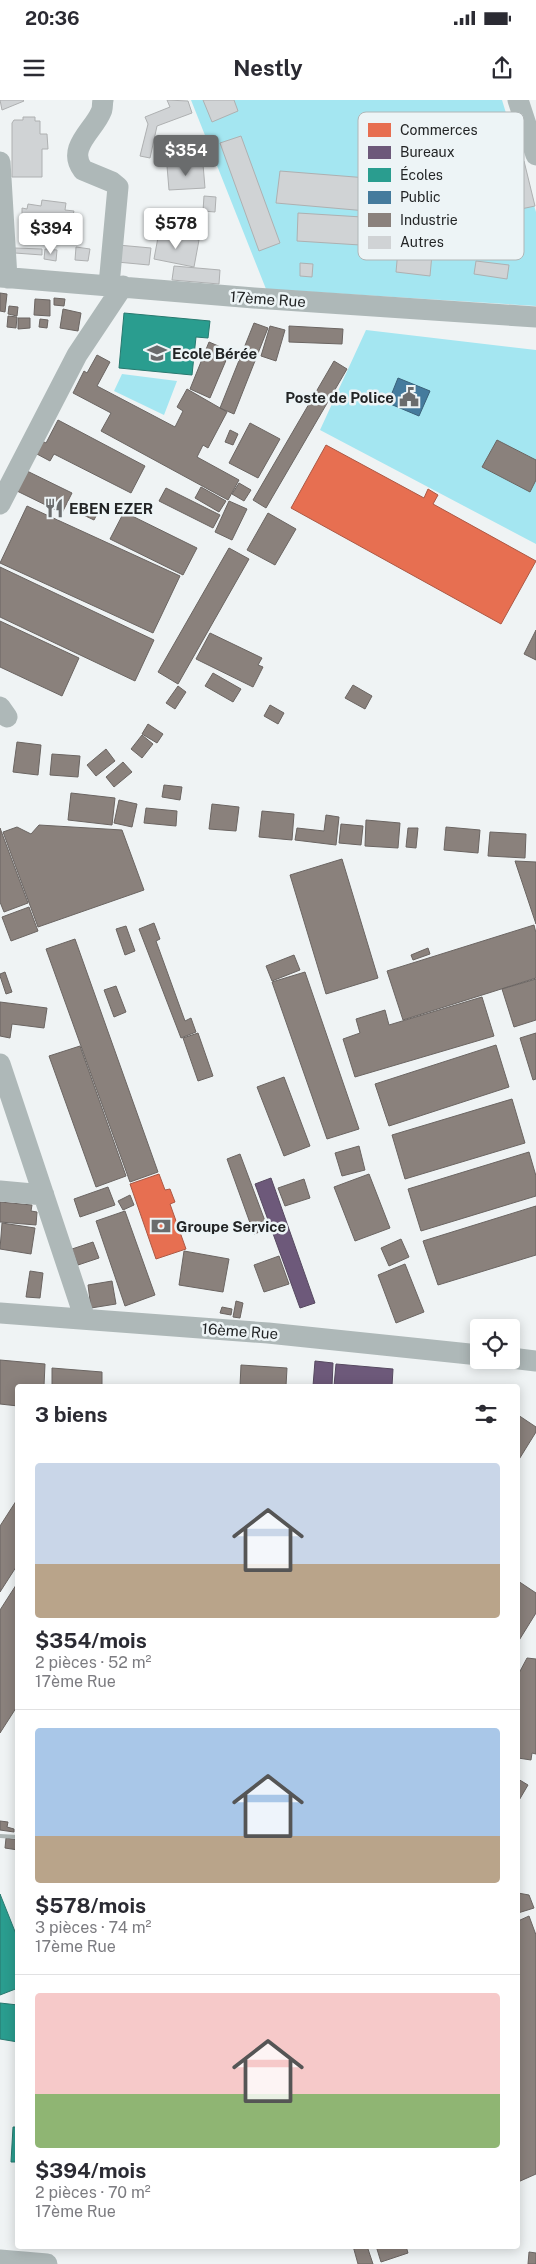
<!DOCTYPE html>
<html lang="fr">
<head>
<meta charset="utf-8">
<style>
  body { margin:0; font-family:"Public Sans",sans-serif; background:#f2f2f3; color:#2b2b33; height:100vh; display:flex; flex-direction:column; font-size:19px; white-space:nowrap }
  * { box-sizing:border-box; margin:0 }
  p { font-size:16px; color:#7c7c81 }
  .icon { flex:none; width:28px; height:28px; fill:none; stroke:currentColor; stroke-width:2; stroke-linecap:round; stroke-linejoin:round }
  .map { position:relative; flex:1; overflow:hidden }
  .panel { position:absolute; left:15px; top:1284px; width:505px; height:865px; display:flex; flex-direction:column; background:#fff; border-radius:5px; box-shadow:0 2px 12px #0003 }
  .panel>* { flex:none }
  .buttons { position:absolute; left:470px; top:1219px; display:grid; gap:10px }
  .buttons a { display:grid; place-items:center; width:50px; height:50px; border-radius:5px; background:#fff; box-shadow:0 2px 12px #0003; font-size:25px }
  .price { position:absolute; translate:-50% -42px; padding:0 11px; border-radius:5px; background:#fff; color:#222; font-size:16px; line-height:32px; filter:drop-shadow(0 1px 2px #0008) }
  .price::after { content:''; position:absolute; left:50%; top:30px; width:15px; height:11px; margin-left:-8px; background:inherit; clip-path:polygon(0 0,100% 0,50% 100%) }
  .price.on { background:#6a6c6d; color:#fff }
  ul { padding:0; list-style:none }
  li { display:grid; align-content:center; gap:10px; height:265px; padding:0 20px }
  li+li { border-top:1px solid #e1e1e2 }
  li span { display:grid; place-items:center; height:155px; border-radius:5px; color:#555 }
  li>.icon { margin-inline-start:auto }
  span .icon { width:90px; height:90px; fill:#fffc; stroke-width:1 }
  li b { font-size:21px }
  h2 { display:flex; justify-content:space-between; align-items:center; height:60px; padding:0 20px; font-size:21px }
  .status { display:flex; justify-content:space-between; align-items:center; height:35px; padding:0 25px; background:#fff; direction:ltr }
  .status svg { height:14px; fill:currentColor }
  header { display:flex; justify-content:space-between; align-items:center; height:65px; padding:0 20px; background:#fff; font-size:22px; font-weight:700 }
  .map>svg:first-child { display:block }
</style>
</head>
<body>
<div class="status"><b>20:36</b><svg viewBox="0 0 49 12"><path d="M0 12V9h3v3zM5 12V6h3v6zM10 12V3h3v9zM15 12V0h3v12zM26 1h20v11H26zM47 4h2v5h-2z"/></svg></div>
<header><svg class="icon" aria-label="menu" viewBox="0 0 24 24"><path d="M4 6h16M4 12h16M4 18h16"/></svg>Nestly<svg class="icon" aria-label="share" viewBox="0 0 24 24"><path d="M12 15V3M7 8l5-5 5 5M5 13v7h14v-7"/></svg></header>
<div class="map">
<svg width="536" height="2164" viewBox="0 0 536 2164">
  <rect width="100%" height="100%" fill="#eff3f4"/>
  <path fill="#a4e6f1" d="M191,0H502L536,112V206L266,189Z
    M366,230L536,250V444L320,330Z
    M122,274L177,281L164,315L114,291Z"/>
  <path fill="#e76f51" stroke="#ac5844" d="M326,345L424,398L428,389L438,395L433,404L536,461L501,524L291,408Z
    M159,1074L165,1090L170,1089L175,1102L170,1104L186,1149L156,1159L130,1084Z"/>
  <path fill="#6d597a" stroke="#564960" d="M271,1078L315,1203L300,1208L255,1084Z
    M315,1261L333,1263L332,1286H313Z
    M336,1264L393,1269L392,1286H334Z"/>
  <path fill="#2a9d8f" stroke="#28796f" d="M124,213L210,221L208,238L196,237L192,275L119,268Z
    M0,1794L18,1839V1888L0,1895Z
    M0,1903L18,1905V1942L0,1939Z
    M13,2027H18V2062H11Z"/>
  <path fill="#457b9d" stroke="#3a6179" d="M398,278L430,291L419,316L388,303Z"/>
  <path fill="#8a817c" stroke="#6b6562" d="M0,193L7,194L5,212L0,211Z
    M54,198L65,199L64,206L54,205Z
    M35,199L50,200V216L34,215Z
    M9,206L18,207L17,216L8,214Z
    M63,209L81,213L78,231L60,228Z
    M8,216L17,217L16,228L7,227Z
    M18,218H30V228L18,229Z
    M40,219L48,220L47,228L39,227Z
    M254,223L268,228L234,314L220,308Z
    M270,226L285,230L276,261L261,256Z
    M289,226L343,229L342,244L289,242Z
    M209,242L230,251L210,298L190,289Z
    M97,255L110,262L97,286L175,327L183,311L177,307L187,289L227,312L208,348L203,345L197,357L239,380L228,400L101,331L111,313L73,293L84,271L87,273Z
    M334,261L347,269L266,408L253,400Z
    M58,320L145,366L131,393L54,354L50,361L35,353L42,341L46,343Z
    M250,323L280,339L258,378L229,363Z
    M230,330L238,334L233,345L225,342Z
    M497,340L536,360V380L530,392L482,367Z
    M27,371L72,393L62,413L17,391Z
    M239,383L251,390L244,401L232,394Z
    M201,387L226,401L219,412L195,398Z
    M166,388L220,415L213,428L159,401Z
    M80,401L99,410L94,420L75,411Z
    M229,401L247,409L232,440L215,432Z
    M27,406L180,476L153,533L0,463Z
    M124,412L197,448L183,475L110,439Z
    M268,413L296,429L275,465L247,450Z
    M229,448L249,459L178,584L158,572Z
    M0,467L154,540L135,581L0,517Z
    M0,521L79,558L62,596L0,567Z
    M536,530V560L524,554Z
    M210,533L262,558L258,565L263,567L253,587L196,559Z
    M213,573L241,589L233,602L205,586Z
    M353,585L372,596L365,609L345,598Z
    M178,586L186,592L175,609L166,603Z
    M270,605L284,613L278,624L264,616Z
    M148,624L163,634L157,643L142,634Z
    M142,635L153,644L142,658L131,649Z
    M17,642L41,645L38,675L13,672Z
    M106,649L115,661L96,676L87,665Z
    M52,654L80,656L78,677L50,675Z
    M123,662L132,672L114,687L106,677Z
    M164,685L182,687L180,700L162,697Z
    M71,693L115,698L112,725L68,720Z
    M119,700L137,704L132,727L114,723Z
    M212,704L239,707L236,731L209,729Z
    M146,708L177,711L176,726L144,723Z
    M262,711L294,714L292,740L259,737Z
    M326,715L339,717L336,745L295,740L297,728L324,731Z
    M366,720L400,723L398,748L365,746Z
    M341,724L363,726L361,745L339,743Z
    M39,725L122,730L144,790L38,827L3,732L17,727L31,734Z
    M446,727L480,730L478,753L444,750Z
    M0,728L28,803L4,812L0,802Z
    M408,728H418L416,748L406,747Z
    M490,732L526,734L525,758L488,756Z
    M342,759L378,878L326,894L290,775Z
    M515,761L536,762V824Z
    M29,807L38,831L11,841L2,817Z
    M154,823L160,839L156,841L185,921L191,918L196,932L181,938L139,829Z
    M534,825L536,833V878L403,920L387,871Z
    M126,826L135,851L125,855L116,829Z
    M75,839L158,1072L130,1082L46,849Z
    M428,848L430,854L413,860L411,855Z
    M294,855L300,870L272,881L266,866Z
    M5,872L12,892L6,894L0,876V874Z
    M305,872L359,1029L327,1039L272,882Z
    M536,879V920L514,927L502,889Z
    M116,886L126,912L114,917L104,890Z
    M482,897L494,936L355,977L343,939L360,933L356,919L385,910L389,925Z
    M0,902L47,908L44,928L12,924L10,938L0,936Z
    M198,933L213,976L198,981L183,938Z
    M536,933V979L533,980L520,938Z
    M496,945L509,987L389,1026L375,984Z
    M80,946L126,1076L96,1087L49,956Z
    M284,977L310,1046L284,1056L257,987Z
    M512,999L525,1043L405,1079L392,1035Z
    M359,1046L365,1070L342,1076L335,1053Z
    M529,1052L536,1076V1096L421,1131L408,1089Z
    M240,1054L268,1129L254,1134L227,1059Z
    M369,1074L390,1128L355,1141L334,1087Z
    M304,1079L310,1098L285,1106L278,1088Z
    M108,1087L115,1105L80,1117L74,1099Z
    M130,1095L134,1105L123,1110L118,1101Z
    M0,1102L32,1105L31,1111L37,1112L36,1125L0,1122Z
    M536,1106V1155L438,1185L423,1141Z
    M125,1111L155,1195L125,1206L96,1121Z
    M2,1123L35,1128L31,1154L0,1149Z
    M401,1139L409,1157L389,1166L381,1148Z
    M93,1142L99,1158L78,1165L72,1149Z
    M184,1151L229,1159L223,1192L179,1185Z
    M279,1156L289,1184L264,1192L254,1165Z
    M405,1164L424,1212L396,1223L378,1175Z
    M30,1171L43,1173L40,1198L26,1197Z
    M112,1181L116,1204L91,1208L88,1185Z
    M236,1201L243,1203L240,1218L233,1217Z
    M222,1207L232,1209L231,1215L220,1213Z
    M0,1260L45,1264L44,1286H18V1306L0,1304Z
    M241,1265L287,1268L286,1286H240Z
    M52,1268L102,1272V1286H52Z
    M518,1315L536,1327V1332L518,1361Z
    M18,1398V1464L0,1492V1426Z
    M518,1481L536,1493V1513L518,1542Z
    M18,1482V1605L0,1633V1510Z
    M527,1558L536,1559V1654L532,1653L531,1660L518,1658V1575Z
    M518,1679L528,1685L518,1702Z
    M0,1721L8,1722L7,1727L14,1729V1732L0,1730Z
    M6,1738L18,1740V1750L5,1748Z
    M518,1793L529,1795L534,1808L518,1813Z
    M529,1816L536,1835V2074L518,2082V1821Z
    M353,2146H367L373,2164H358Z
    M376,2146H406L408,2153L381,2162Z
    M529,2152L536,2153V2164H528Z"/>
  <path fill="#d0d3d5" stroke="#aeb0b1" d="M0,0H23L24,1L2,10Z
    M167,0L188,1L192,13L157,26L150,58L140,56L148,24L145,17L170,7Z
    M203,0H234L238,11L212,22Z
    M23,17H35V21H40V34H47L48,49H42V77H12V23L14,20H23Z
    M241,36L280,143L259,151L220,43Z
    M524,61L535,106L521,109L511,64Z
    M203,64L205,88L169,90L167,66Z
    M280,71L380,79L378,112L276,103Z
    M204,96L216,97L215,112L203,111Z
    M42,100L66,103L65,110L74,111L70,126H73L71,142L22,135V108L27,109L28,104L41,106Z
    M298,113L378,118L376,146L297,141Z
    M159,132L199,140L194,167L154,159Z
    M118,145L151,148L149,165L117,162Z
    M76,147L90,149L88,161L75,160Z
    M15,148L42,149V155L15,153Z
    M45,149L57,150L56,161L44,159Z
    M398,150L432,154L430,176L396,172Z
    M476,161L509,165L507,179L474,174Z
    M300,163L313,164L312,177L300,176Z
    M174,166L220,170L219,184L172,180Z"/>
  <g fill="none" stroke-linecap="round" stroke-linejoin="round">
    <path stroke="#aeb8b8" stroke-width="21" d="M103,0C102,4 103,9 101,12C94,30 66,48 83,70L112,82L118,87L109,185
      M518,0L536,55
      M0,62L7,178
      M0,177L254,198L536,217
      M0,404L77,255L123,186
      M0,607L7,617
      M0,964L85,1219
      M0,1091L44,1095
      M0,1213L268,1233L479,1255
      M511,1258L536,1261
      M0,2160L47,2164"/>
    <path stroke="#aeb7b6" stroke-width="4" d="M0,1736L18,1737"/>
  </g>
  <defs>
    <symbol id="school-bare" viewBox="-9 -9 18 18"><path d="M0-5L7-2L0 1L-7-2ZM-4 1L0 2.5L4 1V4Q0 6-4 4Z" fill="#6a6c6d" stroke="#edf4f6" stroke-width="2.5" paint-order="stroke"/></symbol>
    <symbol id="civic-bare" viewBox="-9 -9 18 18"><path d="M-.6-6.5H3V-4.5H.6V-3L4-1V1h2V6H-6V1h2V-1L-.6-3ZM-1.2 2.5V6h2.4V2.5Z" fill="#6a6c6d" stroke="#edf4f6" stroke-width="2.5" paint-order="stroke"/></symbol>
    <symbol id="restaurant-bare" viewBox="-9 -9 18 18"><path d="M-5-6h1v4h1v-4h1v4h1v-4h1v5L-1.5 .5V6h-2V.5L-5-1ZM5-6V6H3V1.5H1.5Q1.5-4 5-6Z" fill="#6a6c6d" stroke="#edf4f6" stroke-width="2.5" paint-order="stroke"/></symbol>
    <symbol id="bank-bare" viewBox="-9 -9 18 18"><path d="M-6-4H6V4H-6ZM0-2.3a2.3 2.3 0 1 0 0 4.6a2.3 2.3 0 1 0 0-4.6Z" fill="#6a6c6d" stroke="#edf4f6" stroke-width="2.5" paint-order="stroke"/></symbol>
  </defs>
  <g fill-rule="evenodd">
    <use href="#school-bare" x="143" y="239" width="28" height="28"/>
    <use href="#civic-bare" x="395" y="283" width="28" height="28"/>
    <use href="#restaurant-bare" x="40" y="394" width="28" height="28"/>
    <use href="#bank-bare" x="147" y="1112" width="28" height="28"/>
  </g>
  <g text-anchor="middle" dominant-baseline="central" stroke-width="5" stroke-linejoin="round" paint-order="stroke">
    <g font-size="15" fill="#222425" stroke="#edf4f6">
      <text transform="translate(268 199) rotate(4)">17ème Rue</text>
      <text transform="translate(240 1231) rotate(4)">16ème Rue</text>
    </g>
    <g font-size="15" font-weight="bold" fill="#222425" stroke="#edf4f6" text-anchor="start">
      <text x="172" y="253">Ecole Bérée</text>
      <text x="394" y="297" text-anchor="end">Poste de Police</text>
      <text x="69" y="408">EBEN EZER</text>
      <text x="176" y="1126">Groupe Service</text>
    </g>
  </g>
  <rect x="358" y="12" width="166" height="148" rx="8" fill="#edf4f6" stroke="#b0b6b7" stroke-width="1"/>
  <rect x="368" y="23" width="23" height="14" fill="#e76f51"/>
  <rect x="368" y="46" width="23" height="13" fill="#6d597a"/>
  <rect x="368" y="68" width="23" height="14" fill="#2a9d8f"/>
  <rect x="368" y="91" width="23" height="13" fill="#457b9d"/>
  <rect x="368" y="113" width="23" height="14" fill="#8a817c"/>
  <rect x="368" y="136" width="23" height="13" fill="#d0d3d5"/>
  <g font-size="14" fill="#222425">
    <text x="400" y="35">Commerces</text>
    <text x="400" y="57">Bureaux</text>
    <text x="400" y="80">Écoles</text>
    <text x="400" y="102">Public</text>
    <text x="400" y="125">Industrie</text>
    <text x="400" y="147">Autres</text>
  </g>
</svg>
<div class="buttons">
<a><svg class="icon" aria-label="locate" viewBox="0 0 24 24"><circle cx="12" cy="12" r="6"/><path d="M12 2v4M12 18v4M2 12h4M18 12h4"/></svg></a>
</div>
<b class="price on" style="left:186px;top:77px">$354</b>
<b class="price" style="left:176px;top:150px">$578</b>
<b class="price" style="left:51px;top:155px">$394</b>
<section class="panel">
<h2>3 biens<svg class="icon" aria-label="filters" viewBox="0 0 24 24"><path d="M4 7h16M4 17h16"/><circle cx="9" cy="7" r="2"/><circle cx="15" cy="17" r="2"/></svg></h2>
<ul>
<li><span style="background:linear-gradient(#c9d6e8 65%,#b9a48a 0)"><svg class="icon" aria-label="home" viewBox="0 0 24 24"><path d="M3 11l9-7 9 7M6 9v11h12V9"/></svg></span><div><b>$354/mois</b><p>2 pièces · 52 m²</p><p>17ème Rue</p></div></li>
<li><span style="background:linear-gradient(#a9c7e8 70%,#b9a48a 0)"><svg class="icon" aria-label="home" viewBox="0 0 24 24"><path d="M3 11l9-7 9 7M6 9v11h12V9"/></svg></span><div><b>$578/mois</b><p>3 pièces · 74 m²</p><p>17ème Rue</p></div></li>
<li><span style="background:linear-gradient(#f6c9c9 65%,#8fb573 0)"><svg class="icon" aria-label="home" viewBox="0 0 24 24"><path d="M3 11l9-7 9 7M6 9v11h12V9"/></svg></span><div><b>$394/mois</b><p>2 pièces · 70 m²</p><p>17ème Rue</p></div></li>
</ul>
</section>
</div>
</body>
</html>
